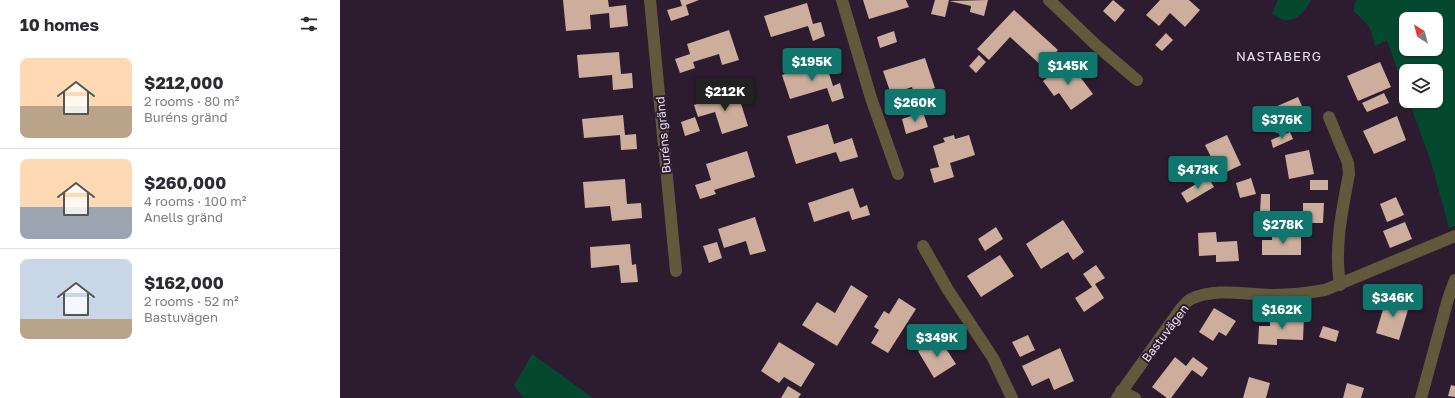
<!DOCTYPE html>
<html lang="en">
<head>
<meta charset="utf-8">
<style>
  body { margin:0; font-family:"Golos Text",sans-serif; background:#f2f2f3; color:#2b2b33; height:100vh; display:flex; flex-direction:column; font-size:15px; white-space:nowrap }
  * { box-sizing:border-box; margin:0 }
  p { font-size:13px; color:#7c7c81 }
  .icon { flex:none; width:22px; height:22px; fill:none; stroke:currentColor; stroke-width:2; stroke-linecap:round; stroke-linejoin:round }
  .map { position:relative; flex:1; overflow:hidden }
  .sheet { display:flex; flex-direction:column; background:#fff; width:340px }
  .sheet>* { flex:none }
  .needle { width:26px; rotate:324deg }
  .fabs { position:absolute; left:1059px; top:12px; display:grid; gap:8px }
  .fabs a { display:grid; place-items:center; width:44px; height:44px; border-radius:8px; background:#fff; box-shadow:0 1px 3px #0004; font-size:20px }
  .price { position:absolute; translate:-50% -34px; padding:0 9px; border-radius:4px; background:#0f766e; color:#fff; font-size:13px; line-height:26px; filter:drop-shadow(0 1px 2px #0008) }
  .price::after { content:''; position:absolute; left:50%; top:24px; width:12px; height:9px; margin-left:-6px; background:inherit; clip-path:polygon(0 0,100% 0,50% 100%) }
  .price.current { background:#222; color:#fff }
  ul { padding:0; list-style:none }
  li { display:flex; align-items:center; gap:12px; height:100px; padding:0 20px }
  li+li { border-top:1px solid #e1e1e2 }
  li span { display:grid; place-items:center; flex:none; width:112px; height:80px; border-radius:8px; color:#555 }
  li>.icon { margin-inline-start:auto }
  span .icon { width:48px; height:48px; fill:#fffc; stroke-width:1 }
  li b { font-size:17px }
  h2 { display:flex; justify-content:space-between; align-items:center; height:48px; padding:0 20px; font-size:17px }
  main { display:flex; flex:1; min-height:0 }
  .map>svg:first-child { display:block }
</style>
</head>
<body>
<main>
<section class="sheet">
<h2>10 homes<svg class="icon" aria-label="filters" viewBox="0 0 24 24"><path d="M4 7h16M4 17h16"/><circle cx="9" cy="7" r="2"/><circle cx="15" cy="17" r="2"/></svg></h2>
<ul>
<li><span style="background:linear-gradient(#ffd9b3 60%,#b9a48a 0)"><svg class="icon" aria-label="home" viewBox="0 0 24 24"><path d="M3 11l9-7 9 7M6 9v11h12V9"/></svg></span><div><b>$212,000</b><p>2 rooms · 80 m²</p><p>Buréns gränd</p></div></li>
<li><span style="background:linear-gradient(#ffd9b3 60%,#9aa5b1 0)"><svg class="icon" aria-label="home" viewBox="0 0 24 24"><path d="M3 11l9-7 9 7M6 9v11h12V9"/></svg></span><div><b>$260,000</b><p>4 rooms · 100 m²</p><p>Anells gränd</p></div></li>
<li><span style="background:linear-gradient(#c9d6e8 75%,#b9a48a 0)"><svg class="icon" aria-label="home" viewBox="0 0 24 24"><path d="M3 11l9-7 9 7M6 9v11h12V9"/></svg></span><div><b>$162,000</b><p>2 rooms · 52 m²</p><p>Bastuvägen</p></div></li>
</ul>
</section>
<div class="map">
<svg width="1115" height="398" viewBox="0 0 1115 398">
  <rect width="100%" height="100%" fill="#2d1c30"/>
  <path fill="#044830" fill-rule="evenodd" d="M938,0H971C962,16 949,29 932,13Z
    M1017,0H1115V226L1109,228L1091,162L1069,101H1096V71H1066V94L1047,40L1035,46C1030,23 1029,27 1014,11V4ZM1066,19H1096V49H1066Z
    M192,354L253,398H184L174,386Z"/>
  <path fill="#cdae9c" d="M223,0H268L269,7L286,5L288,26L270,28L269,13L250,15L251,29L226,31Z
    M340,0H359L346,5L349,15L331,21L327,10L342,6Z
    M523,0H566L569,7L529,19Z
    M595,0H609L605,17L591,14Z
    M648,0L644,16L630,12L631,6L609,1Z
    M773,0L785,10L775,22L763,11Z
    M820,0H849L860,10L845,27L830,13L819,26L806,15Z
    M467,3L473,24L481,22L485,36L473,41L468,26L431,37L424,16Z
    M674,10L718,50L703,67L670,37L649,60L637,49Z
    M389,30L399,60L382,65L379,54L353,62L355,68L340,73L335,59L350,54L347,44Z
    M554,31L557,42L540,48L537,37Z
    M826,33L833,40L822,51L815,45Z
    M279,52L281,74L292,73L293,88L273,90L272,75L239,78L237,55Z
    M639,55L646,62L636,73L629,66Z
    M585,58L595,88L574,95L572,87L551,94L543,71Z
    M485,61L493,86L500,83L504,98L492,102L487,88L450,99L442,75Z
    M729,62L753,94L731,110L719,93L714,96L703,81Z
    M1040,62L1051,87L1018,101L1007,76Z
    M397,91L408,126L382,134L375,112L358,117L354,105Z
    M1044,93L1049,103L1027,112L1022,103Z
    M958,97L968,120L936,133L926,111Z
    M583,112L588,127L566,134L562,119Z
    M283,115L285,135L296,134L297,149L281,150L280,135L244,138L242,119Z
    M1057,116L1066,140L1034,154L1023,131Z
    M355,117L360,131L345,136L341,122Z
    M488,124L494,144L512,138L518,157L500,162L496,152L456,164L447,136Z
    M950,132L953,139L933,148L931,140Z
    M614,135L615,139L629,135L635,155L610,163L614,177L594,183L590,169L599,167L593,146L605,142L603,138Z
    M887,135L901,165L880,175L865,145Z
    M969,150L974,174L949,179L945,155Z
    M407,151L415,177L374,190L376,194L360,199L355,185L371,180L366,164Z
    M868,177L874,187L847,203L841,193Z
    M911,178L916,194L900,198L896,183Z
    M285,179L287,204L301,203L302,218L272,221L270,206L245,208L243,182Z
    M970,180H988V190H970Z
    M513,188L520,208L527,205L530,215L512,220L509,211L474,222L468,203Z
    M921,194H930V213H920Z
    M1056,197L1064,215L1047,222L1040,204Z
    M963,203H984L983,223H963Z
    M415,217L426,251L410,255L406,241L384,248L378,229Z
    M723,220L744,252L733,260L728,252L701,269L686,244Z
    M1065,222L1072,239L1050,248L1043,231Z
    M656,227L663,239L645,251L638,239Z
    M876,232L877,242L897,241L899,261L876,262V255L859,256L858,233Z
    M932,234H961V255H922V240H932Z
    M377,242L382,258L369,263L363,246Z
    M290,244L292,265L296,264L298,282L281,283L279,265L251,268L250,247Z
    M660,255L674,276L641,297L627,276Z
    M756,265L765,278L755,284L764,298L744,312L735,298L752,287L743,274Z
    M511,285L528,296L497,346L462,325L477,302L495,313Z
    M1047,296L1070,303L1059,340L1036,333Z
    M559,298L576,309L548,353L531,343L539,330L534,327L544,311L549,314Z
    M874,308L896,321L886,336L879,332L873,341L859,332Z
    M930,316L964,317L963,340L937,339V345L918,344L919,326H930Z
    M983,326L999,331L996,342L979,337Z
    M688,335L695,350L680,357L672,342Z
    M599,338L616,364L594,378L578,351Z
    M439,342L475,364L461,387L444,377L439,383L421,371Z
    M720,348L734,381L714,390L709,378L692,386L682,366Z
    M835,357L846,366L853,357L868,368L862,377L852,370L831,398H827L812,387Z
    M909,377L930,383L926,398H903Z
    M1007,383L1024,388L1021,398H1003Z
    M1111,385L1115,386V397L1108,396Z
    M448,386L461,394L458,398H441Z"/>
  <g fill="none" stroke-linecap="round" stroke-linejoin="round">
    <path stroke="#62593c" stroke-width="12" d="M310,0L336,271
      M502,0L531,98L558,174
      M709,0L757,46L797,80
      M989,117L1008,163L1009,174C1002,210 994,249 1000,285
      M583,246L608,290L653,358L672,398
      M781,391L795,398
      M777,398L840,310C843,306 847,301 851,299C876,287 908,295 935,295C952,295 968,293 985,290L1115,236
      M1081,398L1108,299L1115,280"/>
  </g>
  <g text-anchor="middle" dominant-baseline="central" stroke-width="4" stroke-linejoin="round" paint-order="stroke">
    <g font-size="12" fill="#ece0ee" stroke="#2d1c30">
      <text transform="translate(323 135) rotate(-95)">Buréns gränd</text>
      <text transform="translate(825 333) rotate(-53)">Bastuvägen</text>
    </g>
    <g font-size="13" letter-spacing="1" fill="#ece0ee" stroke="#2d1c30">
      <text x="939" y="56">NASTABERG</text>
    </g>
  </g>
</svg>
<div class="fabs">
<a><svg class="needle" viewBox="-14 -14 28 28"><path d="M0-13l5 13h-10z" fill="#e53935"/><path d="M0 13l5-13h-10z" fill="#7c7c81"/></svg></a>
<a><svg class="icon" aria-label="layers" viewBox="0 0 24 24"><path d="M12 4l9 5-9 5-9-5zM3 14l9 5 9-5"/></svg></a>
</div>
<b class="price" style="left:472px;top:82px">$195K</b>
<b class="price" style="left:728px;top:86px">$145K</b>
<b class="price current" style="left:385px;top:112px">$212K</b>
<b class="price" style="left:575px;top:123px">$260K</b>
<b class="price" style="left:942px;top:140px">$376K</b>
<b class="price" style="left:858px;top:190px">$473K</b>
<b class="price" style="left:943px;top:245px">$278K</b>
<b class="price" style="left:1053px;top:318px">$346K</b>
<b class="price" style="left:942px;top:330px">$162K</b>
<b class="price" style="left:597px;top:358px">$349K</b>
</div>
</main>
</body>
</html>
